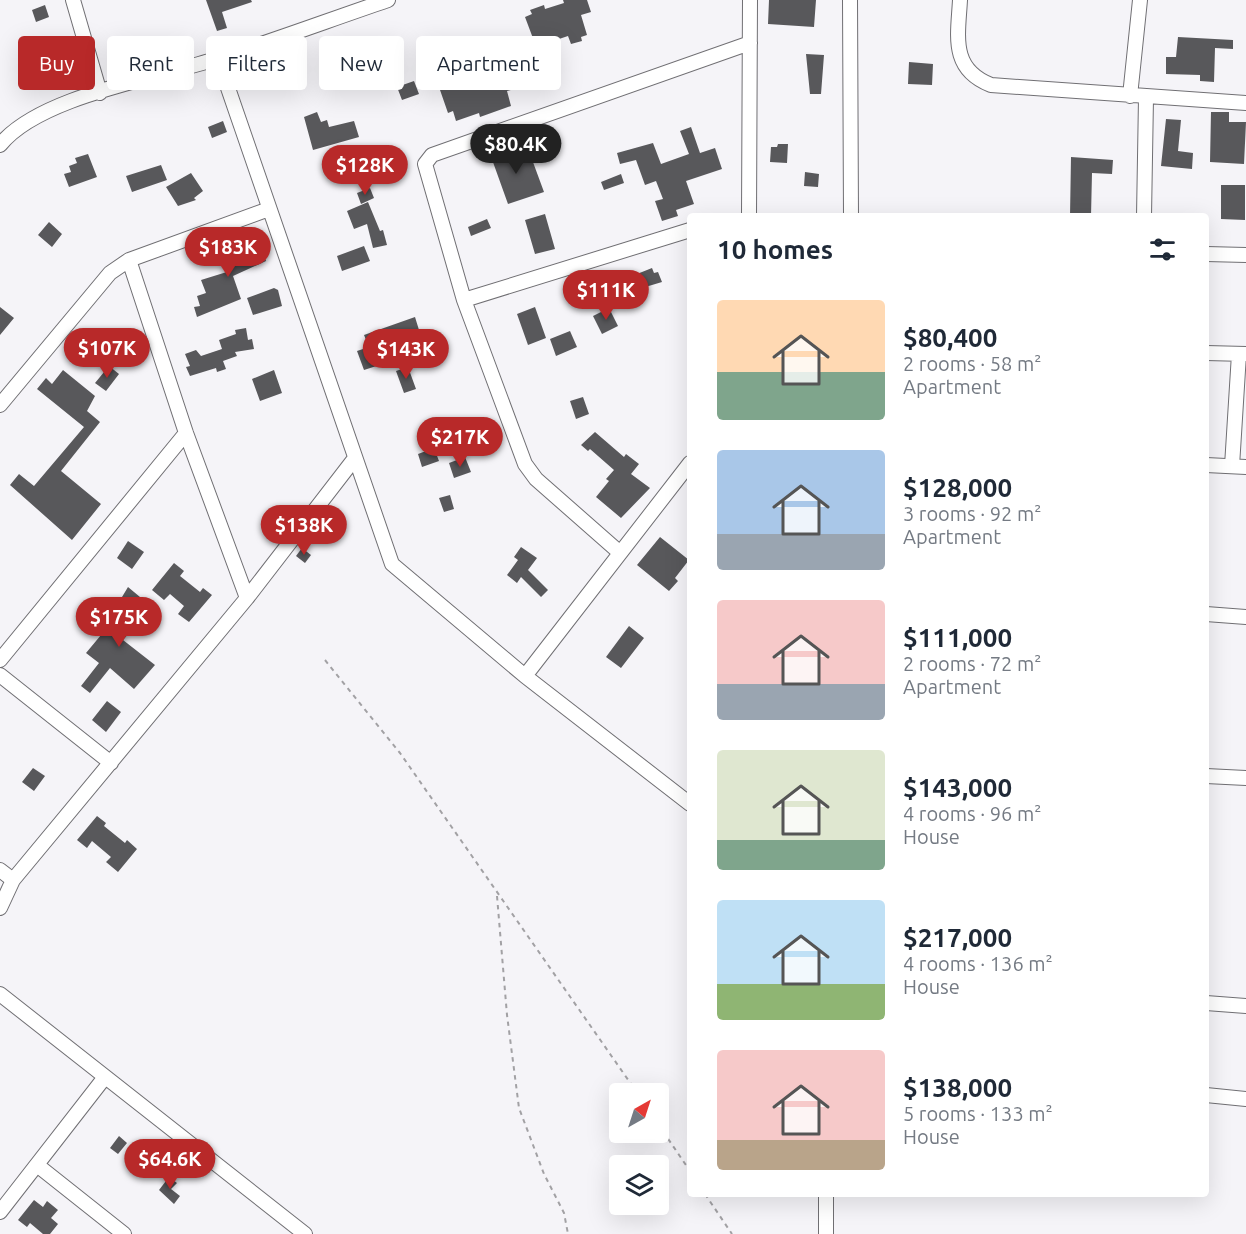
<!DOCTYPE html>
<html lang="en">
<head>
<meta charset="utf-8">
<style>
  body { margin:0; font-family:Ubuntu,sans-serif; background:#f6f6f7; color:#1f2937; height:100vh; display:flex; flex-direction:column; font-size:22px; white-space:nowrap }
  * { box-sizing:border-box; margin:0 }
  p { font-size:20px; color:#747a83 }
  .icon { flex:none; width:33px; height:33px; fill:none; stroke:currentColor; stroke-width:2; stroke-linecap:round; stroke-linejoin:round }
  .map { position:relative; flex:1; overflow:hidden }
  .side { position:absolute; left:687px; top:213px; width:522px; height:984px; display:flex; flex-direction:column; background:#fff; border-radius:6px; box-shadow:0 6px 24px #0002 }
  .side>* { flex:none }
  .banner { position:absolute; left:18px; top:36px; width:570px; height:54px; display:flex; gap:12px }
  .needle { width:39px; rotate:39deg }
  .tools { position:absolute; left:609px; top:1083px; display:grid; gap:12px }
  .tools a { display:grid; place-items:center; width:60px; height:60px; border-radius:6px; background:#fff; box-shadow:0 6px 24px #0002; font-size:30px }
  .price { position:absolute; translate:-50% -51px; padding:0 14px; border-radius:21px; background:#b82929; color:#fff; font-size:20px; line-height:39px; filter:drop-shadow(0 2px 3px #0008) }
  .price::after { content:''; position:absolute; left:50%; top:36px; width:18px; height:14px; margin-left:-9px; background:inherit; clip-path:polygon(0 0,100% 0,50% 100%) }
  .price.active { background:#222; color:#fff }
  ul { padding:0; list-style:none }
  li { display:flex; align-items:center; gap:18px; height:150px; padding:0 30px }
  li span { display:grid; place-items:center; flex:none; width:168px; height:120px; border-radius:6px; color:#555 }
  li>.icon { margin-inline-start:auto }
  span .icon { width:72px; height:72px; fill:#fffc; stroke-width:1 }
  li b { font-size:26px }
  h2 { display:flex; justify-content:space-between; align-items:center; height:72px; padding:0 30px; font-size:26px }
  .chip { padding:0 21px; border-radius:6px; background:#fff; box-shadow:0 6px 24px #0002; font-size:21px; line-height:54px }
  .chip.active { background:#b82929; color:#fff }
  .map>svg:first-child { display:block }
</style>
</head>
<body>
<div class="map">
<svg width="1246" height="1234" viewBox="0 0 1246 1234">
  <rect width="100%" height="100%" fill="#f5f4f8"/>
  <path fill="#58585b" d="M206,0H251L252,2L222,12L227,28L217,31Z
    M563,0H587L591,12L581,15L587,35L581,37L582,41L571,44L568,36L547,43L550,52L529,59L524,45L534,41L525,17L532,14L530,10L544,5L545,9L564,3Z
    M769,0H816L814,27L768,24Z
    M45,5L49,17L36,22L32,10Z
    M1178,37L1233,40V49L1215,48L1214,82L1200,81V75L1166,74V57H1176Z
    M806,54L824,55L821,94H810Z
    M909,62L933,64L932,85L908,84Z
    M470,63L474,76L520,64L526,86L507,91L511,106L480,117L479,113L456,121L453,111L448,113L440,90L461,82L456,67Z
    M414,81L419,94L402,100L397,87Z
    M317,112L321,122L327,120L329,127L354,121L359,137L313,150L304,117Z
    M1211,112H1229V122H1246L1244,164L1210,162Z
    M1166,119L1181,120L1178,151L1193,153L1192,169L1161,166Z
    M223,121L227,132L212,138L208,127Z
    M691,127L700,153L715,148L722,169L686,181L694,204L676,210L678,216L662,221L655,201L663,199L656,181L645,185L636,160L620,164L617,153L653,143L661,164L689,154L680,131Z
    M778,144H788L787,163L770,162L771,147H777Z
    M506,145L512,161L530,154L544,192L508,204L489,151Z
    M88,154L97,177L69,187L64,174L71,172L69,166L77,163L75,158Z
    M1071,157L1113,160L1112,174L1092,173L1091,216H1070Z
    M161,165L167,180L132,192L126,176Z
    M805,172L819,174L818,187L804,186Z
    M191,173L203,191L194,198L196,200L178,206L166,187Z
    M621,174L624,183L604,190L601,182Z
    M1221,185H1245V220L1221,219Z
    M370,188L374,198L361,204L357,193Z
    M368,202L380,231L383,230L387,245L373,248L367,224L354,229L347,211Z
    M545,214L555,249L535,254L525,220Z
    M487,219L491,228L471,236L468,227Z
    M49,222L62,234L52,247L38,235Z
    M240,242L242,247L254,243L257,251L262,250L266,261L233,276L241,299L197,317L194,307L200,306L197,296L206,293L201,280L230,271L222,248Z
    M364,246L370,261L342,271L337,256Z
    M652,268L654,273L658,272L662,282L642,288L637,274Z
    M274,288L278,290L282,306L253,315L247,298Z
    M0,307L14,318L0,335Z
    M535,307L546,338L528,345L517,314Z
    M609,308L618,326L602,334L593,316Z
    M415,317L419,330L392,340L398,359L364,370L357,351L369,347L364,335Z
    M246,328L248,340L252,339L254,349L235,352L237,356L223,361L226,369L217,372L216,368L190,376L186,367L190,366L185,354L196,350L201,356L222,349L219,340L236,334L235,330Z
    M570,331L577,347L556,356L550,339Z
    M109,366L119,374L106,391L95,383Z
    M408,367L416,389L404,393L396,371Z
    M63,370L95,396L87,411L100,422L61,471L101,504L72,540L10,485L19,474L34,486L84,427L37,389L46,378L52,384Z
    M274,370L282,393L260,401L252,379Z
    M583,397L589,414L576,419L570,401Z
    M595,432L624,457L626,454L639,464L631,474L650,488L621,518L596,497L609,481L606,479L614,470L590,449L588,451L581,445Z
    M434,448L439,461L422,467L418,454Z
    M465,457L471,472L454,478L449,463Z
    M450,495L454,509L444,512L439,498Z
    M660,537L689,560L675,578L678,581L669,591L637,565Z
    M128,541L144,552L132,569L117,558Z
    M521,547L537,558L528,570L548,590L541,597L521,577L517,583L507,575L518,560L514,557Z
    M302,548L311,555L305,563L296,556Z
    M174,563L184,571L180,576L200,592L203,588L212,595L189,622L178,614L184,606L170,594L164,600L152,590Z
    M128,587L140,597L132,608L143,617L123,640L155,665L134,689L110,668L90,693L81,686L99,663L86,653L121,611L116,607Z
    M629,626L644,638L621,668L606,657Z
    M107,701L121,712L106,732L92,720Z
    M33,768L45,776L34,791L22,782Z
    M97,816L106,823L104,826L125,843L127,840L137,849L118,872L106,862L111,857L92,841L87,848L77,840Z
    M119,1136L127,1143L118,1154L110,1148Z
    M169,1177L177,1183L171,1189L180,1196L174,1204L159,1190Z
    M34,1200L43,1207L47,1201L58,1210L51,1218L58,1224L50,1234H43L30,1223L27,1227L18,1220Z"/>
  <g fill="none" stroke-linecap="round" stroke-linejoin="round">
    <defs>
      <path id="minor" d="M73,0L100,93
        M850,0L851,216
        M960,0C958,36 950,69 991,85L1246,103
        M218,59L392,564L525,676L690,804
        M1130,96L1140,0
        M0,145C39,96 158,78 219,58C276,40 332,19 388,0
        M749,216L750,0
        M1144,216L1146,98
        M1206,254L1246,255
        M129,260L186,433L247,598
        M464,300L690,230
        M1206,353L1246,354
        M0,405L110,273L129,260L269,209
        M1206,465L1246,467
        M1232,466L1239,354
        M619,552L536,479L525,464L464,300L425,164L432,155L750,43
        M1206,614L1246,617
        M0,660L186,433
        M0,675L111,763
        M525,676L690,463
        M1206,776L1246,778
        M0,870L13,880
        M0,908L13,880L247,598L355,458
        M0,994L305,1234
        M1206,1003L1246,1006
        M1206,1095L1246,1099
        M37,1165L124,1234
        M0,1212L105,1077
        M826,1234V1194"/>
    </defs>
    <use href="#minor" stroke="#706f73" stroke-width="16"/>
    <path stroke="#a2a1a4" stroke-width="2" stroke-dasharray="4.5 4.5" stroke-linecap="butt" d="M325,660L400,753L638,1094
      M497,896L507,1015L519,1108L544,1174L564,1213L568,1234
      M658,1124L690,1171
      M705,1194L732,1234"/>
    <use href="#minor" stroke="#fff" stroke-width="14"/>
  </g>
</svg>
<div class="tools">
<a><svg class="needle" viewBox="-14 -14 28 28"><path d="M0-13l5 13h-10z" fill="#e53935"/><path d="M0 13l5-13h-10z" fill="#747a83"/></svg></a>
<a><svg class="icon" aria-label="layers" viewBox="0 0 24 24"><path d="M12 4l9 5-9 5-9-5zM3 14l9 5 9-5"/></svg></a>
</div>
<b class="price active" style="left:516px;top:175px">$80.4K</b>
<b class="price" style="left:365px;top:196px">$128K</b>
<b class="price" style="left:228px;top:278px">$183K</b>
<b class="price" style="left:606px;top:321px">$111K</b>
<b class="price" style="left:107px;top:379px">$107K</b>
<b class="price" style="left:406px;top:380px">$143K</b>
<b class="price" style="left:460px;top:468px">$217K</b>
<b class="price" style="left:304px;top:556px">$138K</b>
<b class="price" style="left:119px;top:648px">$175K</b>
<b class="price" style="left:170px;top:1190px">$64.6K</b>
<div class="banner">
<a class="chip active">Buy</a>
<a class="chip">Rent</a>
<a class="chip">Filters</a>
<a class="chip">New</a>
<a class="chip">Apartment</a>
</div>
<section class="side">
<h2>10 homes<svg class="icon" aria-label="filters" viewBox="0 0 24 24"><path d="M4 7h16M4 17h16"/><circle cx="9" cy="7" r="2"/><circle cx="15" cy="17" r="2"/></svg></h2>
<ul>
<li><span style="background:linear-gradient(#ffd9b3 60%,#7fa58c 0)"><svg class="icon" aria-label="home" viewBox="0 0 24 24"><path d="M3 11l9-7 9 7M6 9v11h12V9"/></svg></span><div><b>$80,400</b><p>2 rooms · 58 m²</p><p>Apartment</p></div></li>
<li><span style="background:linear-gradient(#a9c7e8 70%,#9aa5b1 0)"><svg class="icon" aria-label="home" viewBox="0 0 24 24"><path d="M3 11l9-7 9 7M6 9v11h12V9"/></svg></span><div><b>$128,000</b><p>3 rooms · 92 m²</p><p>Apartment</p></div></li>
<li><span style="background:linear-gradient(#f6c9c9 70%,#9aa5b1 0)"><svg class="icon" aria-label="home" viewBox="0 0 24 24"><path d="M3 11l9-7 9 7M6 9v11h12V9"/></svg></span><div><b>$111,000</b><p>2 rooms · 72 m²</p><p>Apartment</p></div></li>
<li><span style="background:linear-gradient(#dfe7d0 75%,#7fa58c 0)"><svg class="icon" aria-label="home" viewBox="0 0 24 24"><path d="M3 11l9-7 9 7M6 9v11h12V9"/></svg></span><div><b>$143,000</b><p>4 rooms · 96 m²</p><p>House</p></div></li>
<li><span style="background:linear-gradient(#bfe0f5 70%,#8fb573 0)"><svg class="icon" aria-label="home" viewBox="0 0 24 24"><path d="M3 11l9-7 9 7M6 9v11h12V9"/></svg></span><div><b>$217,000</b><p>4 rooms · 136 m²</p><p>House</p></div></li>
<li><span style="background:linear-gradient(#f6c9c9 75%,#b9a48a 0)"><svg class="icon" aria-label="home" viewBox="0 0 24 24"><path d="M3 11l9-7 9 7M6 9v11h12V9"/></svg></span><div><b>$138,000</b><p>5 rooms · 133 m²</p><p>House</p></div></li>
</ul>
</section>
</div>
</body>
</html>
